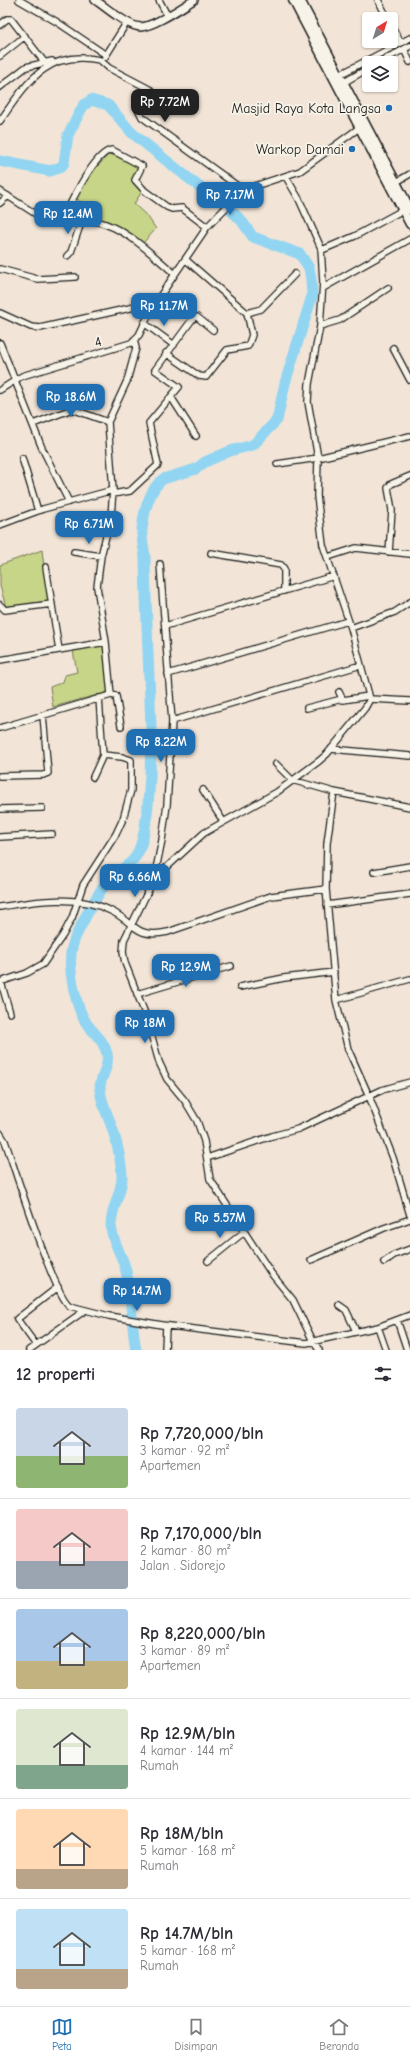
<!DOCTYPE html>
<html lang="id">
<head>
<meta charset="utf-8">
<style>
  body { margin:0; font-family:"Comic Neue",sans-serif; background:#f7f7f7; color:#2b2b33; height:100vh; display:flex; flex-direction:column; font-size:15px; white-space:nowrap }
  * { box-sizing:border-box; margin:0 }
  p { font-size:13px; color:#7c7c81 }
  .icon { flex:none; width:22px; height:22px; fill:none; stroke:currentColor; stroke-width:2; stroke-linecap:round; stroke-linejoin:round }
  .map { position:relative; height:1350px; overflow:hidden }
  .drawer { display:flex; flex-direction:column; background:#fff; flex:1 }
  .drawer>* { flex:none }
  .needle { width:26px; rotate:38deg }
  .fabs { position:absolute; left:362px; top:12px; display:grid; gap:8px }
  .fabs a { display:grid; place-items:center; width:36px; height:36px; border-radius:4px; background:#fff; box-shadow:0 1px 3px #0004; font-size:20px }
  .price { position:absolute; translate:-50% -34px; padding:0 9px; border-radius:8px; background:#1f6fb2; color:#fff; font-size:13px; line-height:26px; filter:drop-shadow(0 1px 2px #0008) }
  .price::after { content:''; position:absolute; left:50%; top:24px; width:12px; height:9px; margin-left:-6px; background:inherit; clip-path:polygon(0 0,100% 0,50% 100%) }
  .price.current { background:#222; color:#fff }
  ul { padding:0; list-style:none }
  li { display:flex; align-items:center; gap:12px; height:100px; padding:0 16px }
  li+li { border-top:1px solid #e1e1e2 }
  li span { display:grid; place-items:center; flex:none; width:112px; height:80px; border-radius:4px; color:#555 }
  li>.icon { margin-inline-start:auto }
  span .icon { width:48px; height:48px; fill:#fffc; stroke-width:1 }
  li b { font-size:17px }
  h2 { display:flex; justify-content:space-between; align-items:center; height:48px; padding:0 16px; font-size:17px }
  .dock { display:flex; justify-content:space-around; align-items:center; height:56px; border-top:1px solid #e1e1e2; background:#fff; font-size:11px; color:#7c7c81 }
  .dock a { display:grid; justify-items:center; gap:2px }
  .dock .current { color:#1f6fb2 }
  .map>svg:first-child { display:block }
</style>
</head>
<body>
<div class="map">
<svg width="410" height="1350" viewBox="0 0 410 1350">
  <rect width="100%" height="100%" fill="#f2e5d7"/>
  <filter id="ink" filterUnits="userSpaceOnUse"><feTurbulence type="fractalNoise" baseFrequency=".025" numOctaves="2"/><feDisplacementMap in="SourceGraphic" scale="8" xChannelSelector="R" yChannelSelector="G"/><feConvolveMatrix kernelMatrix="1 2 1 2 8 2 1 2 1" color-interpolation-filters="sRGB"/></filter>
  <g filter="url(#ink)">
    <path fill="#c7d588" stroke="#727852" d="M109,154L132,161L142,168L133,180L143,190L134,204L148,217L156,229L143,243C126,228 107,219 84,217L91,208L75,198L96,168Z
      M42,550L48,601L6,607L0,586V565Z
      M103,645L108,692L53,707L50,687L63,682L65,675L77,672L73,651Z"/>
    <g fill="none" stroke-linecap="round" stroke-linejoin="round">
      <path stroke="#91d5f2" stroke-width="11" d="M0,161L50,171L61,167L64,163L68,135L83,106L91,100L108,105L132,133L197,185L220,200L241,220L253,237L300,254L309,268L311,279L312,296L285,383L277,420L253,445L230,451L205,462L196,469L163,479C149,490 144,512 142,529C141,538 144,547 145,557C146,614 149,671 151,728C151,756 150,834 136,856C130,866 120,869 112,876C102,885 74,935 72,948C67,967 76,1009 87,1024C95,1035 104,1040 107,1054C110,1068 99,1077 100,1090C102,1106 110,1119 114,1134C118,1147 121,1161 122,1175C123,1191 112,1205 111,1224C111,1239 121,1253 125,1267C132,1294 131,1323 136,1350"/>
      <defs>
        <path id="street" d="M19,0L57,22L106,55
          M159,0L167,15
          M378,0L388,19
          M0,25L7,19H11L45,63
          M391,25L401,43
          M404,49L410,62
          M0,56L25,36
          M105,57L127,22
          M378,63L410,46
          M337,76L410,38
          M341,84L369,68
          M0,87L26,67L52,61
          M0,121C27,83 46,49 100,60L109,68L151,90L139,111L142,117L243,190
          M393,184L410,174
          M0,191L45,220L95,221C127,228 151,254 175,274
          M0,203L8,196
          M62,221C69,206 95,151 112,150L142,166L135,180L145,191L167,207L172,209L182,208L207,227
          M322,250L355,236L403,210
          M67,256L71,252L82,220
          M0,269L37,279L75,277
          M323,288L410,239
          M0,313L31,327L40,328L157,302
          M247,313L261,309L295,274
          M144,323L174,345
          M320,326L340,320L388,288
          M0,343L42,448L69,502
          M393,348L410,380
          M166,353L199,376L206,377L227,350L248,346L252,335L247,313L185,259
          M0,390L22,376L131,343L139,335L152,308L207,227L243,190L300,171L359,128
          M171,397L196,436
          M33,424L72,409L108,422
          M22,458L38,511
          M277,464L318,458L410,436
          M113,494L130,491L158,465L149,423L179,387L155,370L194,317H197L213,330
          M0,525L43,509L113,490
          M74,552L101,556
          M389,552L392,510L388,488L391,484L410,476
          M211,553L281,565L284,569V591
          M328,557L356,548L410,554
          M160,564L172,721L361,665
          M46,567L59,650
          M0,605L5,610L52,604
          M165,626L334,576
          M351,628L395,612L410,602
          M0,660L106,642
          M168,674L348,621
          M339,692L343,700L369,696
          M111,695L116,696L121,726
          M370,699L410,701
          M307,708L342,699
          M172,721L167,805L162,840L154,879L124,940L123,952L125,963L146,1016L159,1062L167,1079L185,1101L197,1121L204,1141L210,1179L271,1273L293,1300L313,1341L319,1350
          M0,728L111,695L106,642L97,587L101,556L111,516L113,490L108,422L127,381L136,348L134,340
          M331,749L410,756
          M276,764L292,780L334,792L410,807
          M0,776L43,775L48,773L43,715
          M93,777L103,755L99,698
          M203,790L223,821
          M334,792L327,843L326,889L336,1000L348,1049L369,1096L393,1158L410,1215
          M0,809L42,808
          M0,837L52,834
          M374,872L410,866
          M154,879L204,833L277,792L319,761L327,754L365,708L370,699L351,628L323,545L317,496L318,458L308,402L309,384L320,326L323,282L321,248L299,199L286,177
          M327,905L410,894
          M0,907C35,901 78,894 111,911C136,923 135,939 168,932L271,896L326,889
          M0,982L27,973L43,964L63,935L72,918L83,885L116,834L123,819L131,790V760L122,757L103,755
          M1,982L10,1013
          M240,987L284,978L334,972
          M137,994L231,966
          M336,1000L410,979
          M0,1133L5,1141C14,1166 54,1297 70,1306L109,1316L162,1325L306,1343L378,1327L410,1315
          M207,1158L272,1136L298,1129L382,1090L410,1082
          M311,1260L384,1228L410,1219
          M208,1261L244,1232
          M384,1262L394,1255L410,1249
          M339,1305L346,1310L356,1331
          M397,1320L407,1350
          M378,1327L386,1350
          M36,1345L17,1319L58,1287
          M29,1350L84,1311
          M165,1350L166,1326"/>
        <path id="secondary" d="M95,0C106,7 128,27 141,27C155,26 182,7 194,0"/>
        <path id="primary" d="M293,0L410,224
          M300,0L410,209"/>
      </defs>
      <use href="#street" stroke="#1c1c1c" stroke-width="8"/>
      <use href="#secondary" stroke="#1c1c1c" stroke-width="10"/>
      <use href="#primary" stroke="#1c1c1c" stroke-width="11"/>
      <use href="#street" stroke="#f7f3e8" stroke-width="5.5"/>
      <use href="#secondary" stroke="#f7f3e8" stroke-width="7"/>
      <use href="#primary" stroke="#f7f3e8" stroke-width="8"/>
    </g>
  </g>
  <g fill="#1f6fb2" stroke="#f7f3e8" stroke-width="1.5">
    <circle cx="389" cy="108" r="4"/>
    <circle cx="352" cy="149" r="4"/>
  </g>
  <g text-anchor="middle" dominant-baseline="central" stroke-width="3.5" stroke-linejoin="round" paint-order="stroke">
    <g font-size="14" fill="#1c1c1c" stroke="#f7f3e8" text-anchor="end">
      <text x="381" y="108">Masjid Raya Kota Langsa</text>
      <text x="344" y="149">Warkop Damai</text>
    </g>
    <g font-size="14" fill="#1c1c1c" stroke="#f7f3e8">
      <text transform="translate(98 342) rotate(-16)">4</text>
    </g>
  </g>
</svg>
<div class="fabs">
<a><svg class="needle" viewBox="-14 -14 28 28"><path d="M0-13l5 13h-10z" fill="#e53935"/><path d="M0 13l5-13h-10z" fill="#7c7c81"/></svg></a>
<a><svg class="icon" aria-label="layers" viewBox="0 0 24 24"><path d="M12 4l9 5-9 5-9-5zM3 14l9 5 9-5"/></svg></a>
</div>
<b class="price current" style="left:165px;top:123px">Rp 7.72M</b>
<b class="price" style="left:230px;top:216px">Rp 7.17M</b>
<b class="price" style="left:68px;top:235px">Rp 12.4M</b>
<b class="price" style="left:164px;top:327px">Rp 11.7M</b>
<b class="price" style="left:71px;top:418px">Rp 18.6M</b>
<b class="price" style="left:89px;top:545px">Rp 6.71M</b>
<b class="price" style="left:161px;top:763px">Rp 8.22M</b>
<b class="price" style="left:135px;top:898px">Rp 6.66M</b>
<b class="price" style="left:186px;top:988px">Rp 12.9M</b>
<b class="price" style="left:145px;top:1044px">Rp 18M</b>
<b class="price" style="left:220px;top:1239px">Rp 5.57M</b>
<b class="price" style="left:137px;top:1312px">Rp 14.7M</b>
</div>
<section class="drawer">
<h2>12 properti<svg class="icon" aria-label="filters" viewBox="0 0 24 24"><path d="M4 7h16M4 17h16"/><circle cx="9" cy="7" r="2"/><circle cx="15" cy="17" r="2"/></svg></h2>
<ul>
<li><span style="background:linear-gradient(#c9d6e8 60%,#8fb573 0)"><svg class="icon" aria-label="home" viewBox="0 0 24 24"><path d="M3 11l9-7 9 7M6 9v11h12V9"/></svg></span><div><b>Rp 7,720,000/bln</b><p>3 kamar · 92 m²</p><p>Apartemen</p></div></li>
<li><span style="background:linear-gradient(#f6c9c9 65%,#9aa5b1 0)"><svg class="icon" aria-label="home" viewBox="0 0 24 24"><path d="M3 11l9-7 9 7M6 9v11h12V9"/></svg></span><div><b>Rp 7,170,000/bln</b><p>2 kamar · 80 m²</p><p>Jalan . Sidorejo</p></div></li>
<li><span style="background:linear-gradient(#a9c7e8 65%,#c2b280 0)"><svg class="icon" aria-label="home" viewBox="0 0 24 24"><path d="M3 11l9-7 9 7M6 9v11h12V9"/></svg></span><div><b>Rp 8,220,000/bln</b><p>3 kamar · 89 m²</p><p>Apartemen</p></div></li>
<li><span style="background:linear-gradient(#dfe7d0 70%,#7fa58c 0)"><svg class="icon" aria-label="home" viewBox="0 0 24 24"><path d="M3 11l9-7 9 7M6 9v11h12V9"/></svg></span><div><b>Rp 12.9M/bln</b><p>4 kamar · 144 m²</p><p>Rumah</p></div></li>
<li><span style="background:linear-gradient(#ffd9b3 75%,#b9a48a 0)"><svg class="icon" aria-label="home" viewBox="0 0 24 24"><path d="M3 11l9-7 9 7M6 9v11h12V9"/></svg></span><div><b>Rp 18M/bln</b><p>5 kamar · 168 m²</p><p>Rumah</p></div></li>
<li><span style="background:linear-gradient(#bfe0f5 75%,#b9a48a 0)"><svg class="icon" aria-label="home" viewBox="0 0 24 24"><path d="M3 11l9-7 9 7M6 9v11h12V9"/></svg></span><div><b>Rp 14.7M/bln</b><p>5 kamar · 168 m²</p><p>Rumah</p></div></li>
</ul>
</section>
<nav class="dock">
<a class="current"><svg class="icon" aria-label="map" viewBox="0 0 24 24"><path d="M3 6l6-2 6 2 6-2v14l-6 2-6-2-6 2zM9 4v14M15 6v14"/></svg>Peta</a>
<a><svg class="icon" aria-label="saved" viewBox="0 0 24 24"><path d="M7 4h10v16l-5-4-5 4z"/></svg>Disimpan</a>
<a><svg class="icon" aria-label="home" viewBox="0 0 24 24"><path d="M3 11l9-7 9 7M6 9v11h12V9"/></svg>Beranda</a>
</nav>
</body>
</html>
